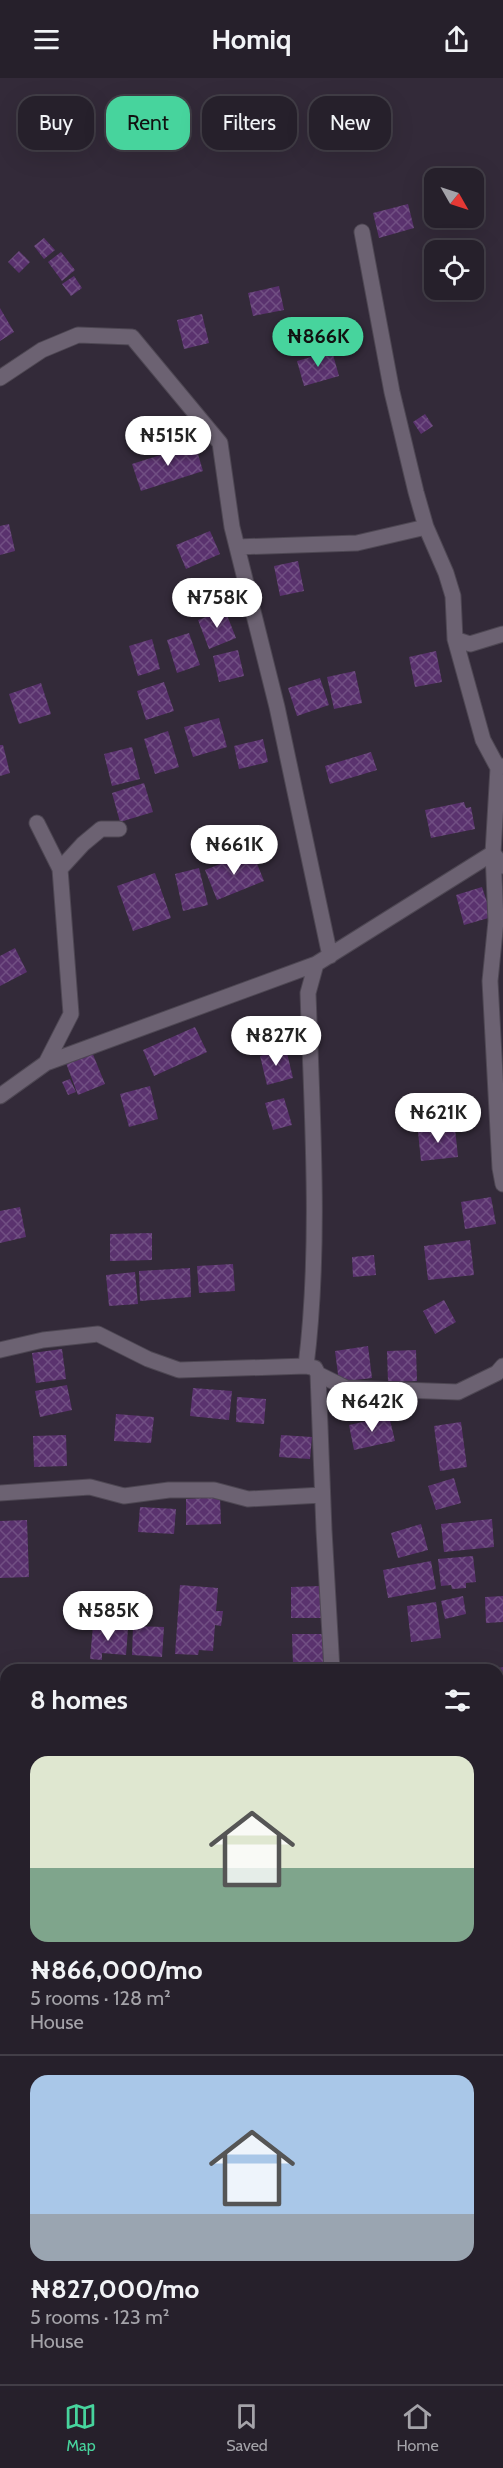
<!DOCTYPE html>
<html lang="en">
<head>
<meta charset="utf-8">
<style>
  body { margin:0; font-family:Cabin,sans-serif; background:#322d37; color:#f1f3f6; height:100vh; display:flex; flex-direction:column; font-size:22px; white-space:nowrap }
  * { box-sizing:border-box; margin:0 }
  p { font-size:20px; color:#a4a3a9 }
  .icon { flex:none; width:33px; height:33px; fill:none; stroke:currentColor; stroke-width:2; stroke-linecap:round; stroke-linejoin:round }
  .map { position:relative; flex:1; overflow:hidden }
  .sheet { position:absolute; left:0px; top:1586px; width:504px; height:722px; display:flex; flex-direction:column; background:#26202b; border-radius:18px 18px 0 0; box-shadow:0 6px 24px #0002,0 0 0 2px #423e47 }
  .sheet>* { flex:none }
  .top-card { position:absolute; left:18px; top:18px; width:468px; height:54px; display:flex; gap:12px }
  .needle { width:39px; rotate:129deg }
  .tools { position:absolute; left:424px; top:90px; display:grid; gap:12px }
  .tools a { display:grid; place-items:center; width:60px; height:60px; border-radius:12px; background:#26202b; box-shadow:0 6px 24px #0002,0 0 0 2px #423e47; font-size:30px }
  .price { position:absolute; translate:-50% -51px; padding:0 14px; border-radius:21px; background:#fff; color:#222; font-size:20px; line-height:39px; filter:drop-shadow(0 2px 3px #0008) }
  .price::after { content:''; position:absolute; left:50%; top:36px; width:18px; height:14px; margin-left:-9px; background:inherit; clip-path:polygon(0 0,100% 0,50% 100%) }
  .price.active { background:#47d49d; color:#111 }
  ul { padding:0; list-style:none }
  li { display:grid; align-content:center; gap:12px; height:318px; padding:0 30px }
  li+li { border-top:2px solid #423e47 }
  li span { display:grid; place-items:center; height:186px; border-radius:18px; color:#555 }
  li>.icon { margin-inline-start:auto }
  span .icon { width:108px; height:108px; fill:#fffc; stroke-width:1 }
  li b { font-size:26px }
  h2 { display:flex; justify-content:space-between; align-items:center; height:72px; padding:0 30px; font-size:26px }
  .chip { padding:0 21px; border-radius:18px; background:#26202b; box-shadow:0 6px 24px #0002,0 0 0 2px #423e47; font-size:21px; line-height:54px }
  .chip.active { background:#47d49d; color:#111 }
  header { display:flex; justify-content:space-between; align-items:center; height:78px; padding:0 30px; background:#26202b; font-size:27px; font-weight:700 }
  .tabs { display:flex; justify-content:space-around; align-items:center; height:84px; border-top:2px solid #423e47; background:#26202b; font-size:16px; color:#a4a3a9 }
  .tabs a { display:grid; justify-items:center; gap:3px }
  .tabs .active { color:#47d49d }
  .map>svg:first-child { display:block }
</style>
</head>
<body>
<header><svg class="icon" aria-label="menu" viewBox="0 0 24 24"><path d="M4 6h16M4 12h16M4 18h16"/></svg>Homiq<svg class="icon" aria-label="share" viewBox="0 0 24 24"><path d="M12 15V3M7 8l5-5 5 5M5 13v7h14v-7"/></svg></header>
<div class="map">
<svg width="503" height="2306" viewBox="0 0 503 2306">
  <defs>
    <pattern id="building-cross-hatch" width="8" height="8" patternUnits="userSpaceOnUse" patternTransform="scale(1.5)"><rect width="8" height="8" fill="#5a326e"/><path d="M0 0l8 8M0 8l8-8" fill="none" stroke="#714f83"/></pattern>
  </defs>
  <rect width="100%" height="100%" fill="#332a39"/>
  <path fill="url(#building-cross-hatch)" d="M408,126L414,150L379,160L373,135Z
    M44,160L55,172L44,181L34,168Z
    M19,173L30,184L19,195L8,184Z
    M61,174L75,192L62,203L48,184Z
    M74,198L82,210L71,218L62,206Z
    M279,208L284,232L253,238L248,215Z
    M0,230L14,254L0,263Z
    M202,236L209,265L184,271L177,242Z
    M332,273L339,298L304,308L297,283Z
    M425,336L433,348L421,356L413,344Z
    M195,366L203,393L141,413L132,386Z
    M9,446L15,473L0,477V448Z
    M210,453L220,476L186,491L176,467Z
    M298,483L304,513L280,518L274,488Z
    M225,532L236,560L209,571L198,542Z
    M189,555L200,587L177,595L167,562Z
    M152,561L160,591L138,598L129,568Z
    M238,572L244,598L219,604L213,578Z
    M436,573L442,604L415,609L409,579Z
    M355,593L362,625L334,631L327,599Z
    M320,600L329,627L297,638L288,610Z
    M164,604L174,633L146,642L137,613Z
    M41,605L51,636L19,646L9,616Z
    M219,640L227,669L193,679L184,649Z
    M168,653L179,689L155,696L144,661Z
    M263,661L268,684L239,691L234,668Z
    M0,667H3L10,695L0,698Z
    M132,669L140,701L112,708L104,676Z
    M371,674L377,692L330,706L325,688Z
    M144,705L153,734L120,744L112,715Z
    M464,724L466,730L471,729L475,751L431,760L425,732Z
    M252,773L264,803L217,822L205,792Z
    M199,790L208,827L183,833L175,796Z
    M155,795L171,840L133,853L117,808Z
    M482,809L492,839L464,847L456,817Z
    M15,870L27,894L0,908V878Z
    M195,949L207,974L154,998L143,972Z
    M286,971L293,1000L267,1007L260,978Z
    M92,974L105,1006L78,1017L66,985Z
    M70,1001L76,1014L68,1017L62,1004Z
    M150,1008L158,1041L129,1049L120,1016Z
    M284,1020L292,1047L273,1052L265,1025Z
    M455,1050L458,1079L421,1083L418,1054Z
    M491,1119L496,1146L465,1151L461,1124Z
    M20,1129L26,1159L0,1165V1133Z
    M152,1155V1182L110,1183V1156Z
    M470,1162L474,1197L428,1202L424,1168Z
    M374,1177L376,1197L353,1199L352,1179Z
    M233,1186L235,1213L199,1215L197,1188Z
    M190,1190L191,1219L140,1223L139,1193Z
    M135,1194L138,1226L109,1228L106,1197Z
    M444,1222L456,1244L435,1256L423,1233Z
    M368,1268L372,1300L339,1304L335,1273Z
    M62,1271L66,1301L36,1305L32,1275Z
    M416,1272L417,1303L388,1304L387,1273Z
    M67,1307L72,1332L40,1339L35,1313Z
    M193,1310L232,1313L229,1342L190,1338Z
    M237,1319L266,1321L264,1346L236,1344Z
    M116,1336L154,1339L151,1365L114,1363Z
    M389,1338L395,1363L354,1372L349,1347Z
    M461,1344L467,1389L440,1393L434,1348Z
    M66,1357L67,1388L34,1389L33,1358Z
    M281,1357L312,1359L310,1381L279,1379Z
    M454,1400L461,1425L436,1432L428,1408Z
    M220,1419L221,1446L186,1447V1421Z
    M140,1429L176,1431L174,1456L138,1454Z
    M492,1441L494,1469L444,1474L441,1446Z
    M27,1442L29,1499L0,1500V1443Z
    M421,1446L428,1472L398,1480L391,1455Z
    M473,1478L476,1504L466,1505V1510L452,1511L451,1507L441,1508L438,1481Z
    M431,1483L436,1511L388,1520L383,1492Z
    M180,1507L218,1510L216,1533H223L221,1548L215,1547L213,1573L199,1572L198,1577L175,1576Z
    M321,1508L322,1540H291V1509Z
    M463,1518L466,1536L445,1541L441,1523Z
    M503,1518V1544L486,1545L485,1519Z
    M436,1524L441,1560L411,1564L407,1528Z
    M93,1548L128,1551L126,1577L102,1575V1582L90,1581Z
    M133,1548L164,1549L162,1579L132,1577Z
    M292,1556H324L325,1585L293,1586Z
    M503,1589V1619H502L498,1590Z
    M6,1641V1668L0,1669V1642Z
    M406,2301H426L428,2306H408Z"/>
  <g fill="none" stroke-linecap="round" stroke-linejoin="round">
    <defs>
      <path id="minor" d="M362,154L392,314L416,414L426,449L446,495L453,518L455,561L483,662L498,690
        M0,300L42,272L78,257L132,259L220,365L232,449L277,629L330,878
        M237,469L357,465L426,449
        M455,561L470,566L503,556
        M37,745L60,791L71,936L46,985
        M503,788L493,775L496,843L490,903L500,1090L503,1106
        M60,791L83,766L101,751H119
        M0,1018L46,985L316,886L493,775L498,690L503,688
        M0,1272L43,1262L98,1256L148,1281L179,1292L306,1288L315,1290L318,1296L324,1452L332,1592
        M306,1288C321,1167 312,1037 308,915L316,886
        M318,1296L346,1310L458,1314L497,1295L503,1288
        M0,1415L90,1409L124,1418L169,1412H214L248,1421L322,1417
        M0,1908L6,1918
        M0,2160L6,2157"/>
    </defs>
    <use href="#minor" stroke="#4e4753" stroke-width="17"/>
    <use href="#minor" stroke="#6c6272" stroke-width="15"/>
  </g>
</svg>
<div class="tools">
<a><svg class="needle" viewBox="-14 -14 28 28"><path d="M0-13l5 13h-10z" fill="#e53935"/><path d="M0 13l5-13h-10z" fill="#a4a3a9"/></svg></a>
<a><svg class="icon" aria-label="locate" viewBox="0 0 24 24"><circle cx="12" cy="12" r="6"/><path d="M12 2v4M12 18v4M2 12h4M18 12h4"/></svg></a>
</div>
<b class="price active" style="left:318px;top:290px">₦866K</b>
<b class="price" style="left:168px;top:389px">₦515K</b>
<b class="price" style="left:217px;top:551px">₦758K</b>
<b class="price" style="left:234px;top:798px">₦661K</b>
<b class="price" style="left:276px;top:989px">₦827K</b>
<b class="price" style="left:438px;top:1066px">₦621K</b>
<b class="price" style="left:372px;top:1355px">₦642K</b>
<b class="price" style="left:108px;top:1564px">₦585K</b>
<div class="top-card">
<a class="chip">Buy</a>
<a class="chip active">Rent</a>
<a class="chip">Filters</a>
<a class="chip">New</a>
</div>
<section class="sheet">
<h2>8 homes<svg class="icon" aria-label="filters" viewBox="0 0 24 24"><path d="M4 7h16M4 17h16"/><circle cx="9" cy="7" r="2"/><circle cx="15" cy="17" r="2"/></svg></h2>
<ul>
<li><span style="background:linear-gradient(#dfe7d0 60%,#7fa58c 0)"><svg class="icon" aria-label="home" viewBox="0 0 24 24"><path d="M3 11l9-7 9 7M6 9v11h12V9"/></svg></span><div><b>₦866,000/mo</b><p>5 rooms · 128 m²</p><p>House</p></div></li>
<li><span style="background:linear-gradient(#a9c7e8 75%,#9aa5b1 0)"><svg class="icon" aria-label="home" viewBox="0 0 24 24"><path d="M3 11l9-7 9 7M6 9v11h12V9"/></svg></span><div><b>₦827,000/mo</b><p>5 rooms · 123 m²</p><p>House</p></div></li>
</ul>
</section>
</div>
<nav class="tabs">
<a class="active"><svg class="icon" aria-label="map" viewBox="0 0 24 24"><path d="M3 6l6-2 6 2 6-2v14l-6 2-6-2-6 2zM9 4v14M15 6v14"/></svg>Map</a>
<a><svg class="icon" aria-label="saved" viewBox="0 0 24 24"><path d="M7 4h10v16l-5-4-5 4z"/></svg>Saved</a>
<a><svg class="icon" aria-label="home" viewBox="0 0 24 24"><path d="M3 11l9-7 9 7M6 9v11h12V9"/></svg>Home</a>
</nav>
</body>
</html>
